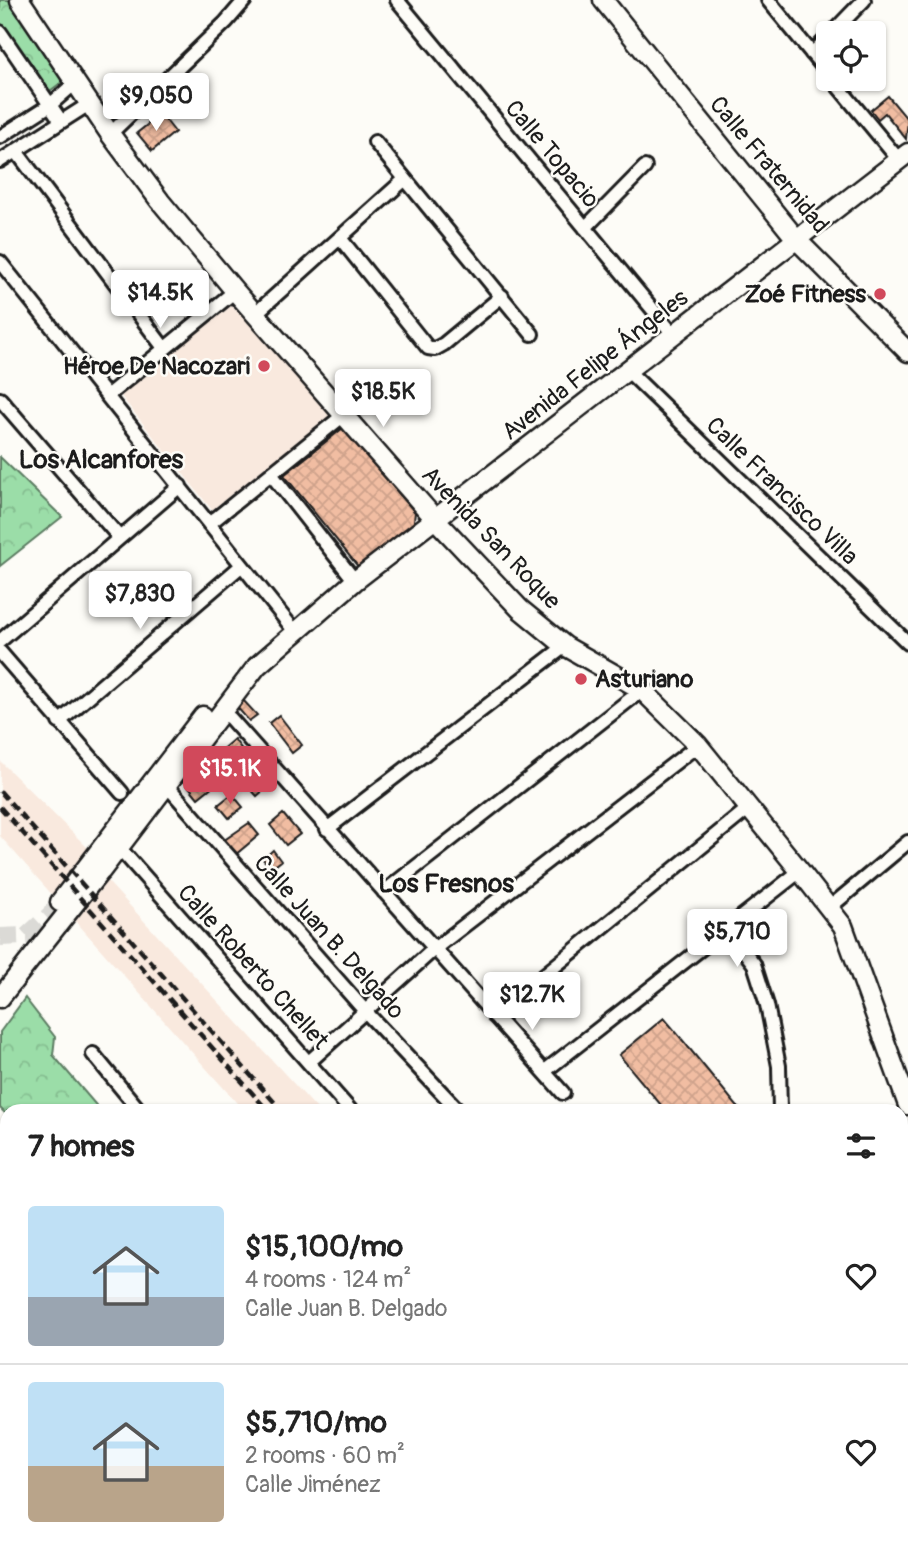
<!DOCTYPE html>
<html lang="en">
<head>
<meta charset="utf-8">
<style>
  body { margin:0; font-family:Pangolin,sans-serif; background:#f6f6f6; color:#222; height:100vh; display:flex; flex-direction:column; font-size:26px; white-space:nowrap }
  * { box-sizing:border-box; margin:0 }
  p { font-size:23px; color:#767676 }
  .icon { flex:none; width:38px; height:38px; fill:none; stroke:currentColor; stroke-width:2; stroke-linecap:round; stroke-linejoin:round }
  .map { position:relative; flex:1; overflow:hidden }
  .panel { position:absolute; left:0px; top:1104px; width:908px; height:450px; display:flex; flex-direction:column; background:#fff; border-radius:21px 21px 0 0; box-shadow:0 2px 5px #0004 }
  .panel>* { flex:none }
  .controls { position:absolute; left:816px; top:21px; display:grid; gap:14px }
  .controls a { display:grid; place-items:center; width:70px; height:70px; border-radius:7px; background:#fff; box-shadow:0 2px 5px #0004; font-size:35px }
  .price { position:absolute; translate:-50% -60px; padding:0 16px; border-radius:7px; background:#fff; color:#222; font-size:23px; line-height:46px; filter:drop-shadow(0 2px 4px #0008) }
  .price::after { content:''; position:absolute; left:50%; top:42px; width:21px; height:16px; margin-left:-10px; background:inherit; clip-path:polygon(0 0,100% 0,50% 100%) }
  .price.active { background:#d1495b; color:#fff }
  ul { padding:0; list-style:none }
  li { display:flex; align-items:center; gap:21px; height:175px; padding:0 28px }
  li+li { border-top:2px solid #e0e0e0 }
  li span { display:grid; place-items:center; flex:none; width:196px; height:140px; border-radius:7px; color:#555 }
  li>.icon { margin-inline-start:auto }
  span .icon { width:84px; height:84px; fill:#fffc; stroke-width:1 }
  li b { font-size:30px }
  h2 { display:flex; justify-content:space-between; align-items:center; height:84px; padding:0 28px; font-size:30px }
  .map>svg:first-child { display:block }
</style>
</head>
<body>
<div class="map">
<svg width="908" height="1553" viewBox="0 0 908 1553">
  <defs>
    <pattern id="park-crowns" width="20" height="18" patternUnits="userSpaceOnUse" patternTransform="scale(1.75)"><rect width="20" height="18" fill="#9bdda8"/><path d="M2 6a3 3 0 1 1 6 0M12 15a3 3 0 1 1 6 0" fill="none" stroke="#85bd90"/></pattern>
    <pattern id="building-cross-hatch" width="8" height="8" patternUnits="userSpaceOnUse" patternTransform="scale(1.75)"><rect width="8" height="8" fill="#f1bda2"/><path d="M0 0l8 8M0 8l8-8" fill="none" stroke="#cea28b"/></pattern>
  </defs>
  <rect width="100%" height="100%" fill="#fdfcf7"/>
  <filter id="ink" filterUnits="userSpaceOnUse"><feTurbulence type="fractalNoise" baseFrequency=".0143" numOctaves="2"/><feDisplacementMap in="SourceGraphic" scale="14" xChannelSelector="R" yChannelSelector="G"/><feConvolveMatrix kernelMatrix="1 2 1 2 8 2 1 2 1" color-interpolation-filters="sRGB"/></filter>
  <g filter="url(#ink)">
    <path fill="#f9e9de" d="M232,305L333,414L212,510L120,395Z
      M0,761L90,850L89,859L109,883L319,1111H244L0,836Z"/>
    <path fill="url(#park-crowns)" stroke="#5c7c62" stroke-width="2" d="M0,0H14L66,79L47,93L0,24Z
      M0,457L62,517L0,566Z
      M25,998L55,1037L53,1055L101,1111H7V1115L0,1108V1032Z"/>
    <path fill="url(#building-cross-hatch)" stroke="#1c1c1c" stroke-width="2" d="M888,96L908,120L906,139L885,113L878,119L871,110Z
      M161,114L175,132L152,151L137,133Z
      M343,428L415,512L413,529L360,569L284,475Z
      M243,700L257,715L249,721L236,706Z
      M279,715L302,745L292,753L269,723Z
      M234,739L246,755L232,766L219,752Z
      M207,765L219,781L198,798L185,782Z
      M261,771L272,783L257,796L246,784Z
      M232,794L243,807L229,818L218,805Z
      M283,814L300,834L286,845L270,825Z
      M249,823L259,835L235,855L223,841Z
      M273,850L281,861L271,869L263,859Z
      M664,1018L675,1031L741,1111H666L619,1055Z"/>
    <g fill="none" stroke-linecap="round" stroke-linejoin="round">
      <path stroke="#dbdad6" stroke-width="18" stroke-dasharray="18 9" stroke-linecap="butt" d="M0,937L27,936L51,914L60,902"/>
      <defs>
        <path id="street" d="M397,0L673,334
          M768,0L828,73
          M0,32L61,121
          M832,33L864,0
          M812,54L828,37
          M832,79L899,160
          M110,134L226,22L245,0
          M0,137L50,105L75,83
          M375,142L532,334
          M16,151L164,348
          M0,161L89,104
          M585,228L645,167
          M340,238L428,348L435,349L444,344L502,296
          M0,262L293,629
          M255,314L404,180
          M627,370L908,643
          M107,396L235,291
          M0,399L119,537
          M271,474L355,581
          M209,524L345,414
          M0,641L180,486
          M0,652L122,793
          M230,718L563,1093
          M59,722L241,566
          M170,789L365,1011L459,1111
          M327,829L565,646
          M123,852L351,1111
          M384,892L642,690
          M829,908L908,842
          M727,929L754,964L767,1005L779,1066L780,1111
          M494,1016L749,808
          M93,1054L140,1111
          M309,1062L434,949L698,745
          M545,1071L800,871
          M901,1161H908
          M0,1252L7,1260
          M261,1547L266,1553
          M522,1547L528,1553
          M2,1553L9,1547"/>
        <path id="secondary" d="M20,0L110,134L160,201L235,291L436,520L520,609L565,646L642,690L698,745L800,871L843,926L908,1105
          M603,0L797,240L908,352
          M101,871L257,666L355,581L908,153
          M60,902L203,716
          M0,998L99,873
          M901,1358L908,1350
          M901,1523L908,1508
          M681,1553L688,1547
          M887,1553L890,1547"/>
      </defs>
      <use href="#street" stroke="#1c1c1c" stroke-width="18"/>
      <use href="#secondary" stroke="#1c1c1c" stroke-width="23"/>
      <use href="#street" stroke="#fdfcf7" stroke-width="12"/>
      <use href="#secondary" stroke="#fdfcf7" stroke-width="18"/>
      <path stroke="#1c1c1c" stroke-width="4.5" stroke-dasharray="10 5" stroke-linecap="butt" d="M0,791L282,1111
        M0,807L268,1111
        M650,1547L655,1553
        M664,1547L669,1553"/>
    </g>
  </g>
  <g fill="#d1495b" stroke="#fdfcf7" stroke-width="2.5">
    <circle cx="880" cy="294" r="7"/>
    <circle cx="264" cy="366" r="7"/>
    <circle cx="581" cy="679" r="7"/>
  </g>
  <g text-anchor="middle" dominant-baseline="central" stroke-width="5" stroke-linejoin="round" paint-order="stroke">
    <g font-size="24" fill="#1c1c1c" stroke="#fdfcf7">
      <text transform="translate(552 154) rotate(50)">Calle Topacio</text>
      <text transform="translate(769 165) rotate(50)">Calle Fraternidad</text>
      <text transform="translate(595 365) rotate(-38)">Avenida Felipe Ángeles</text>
      <text transform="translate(782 491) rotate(44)">Calle Francisco Villa</text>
      <text transform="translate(491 538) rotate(46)">Avenida San Roque</text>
      <text transform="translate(329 937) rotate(48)">Calle Juan B. Delgado</text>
      <text transform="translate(253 967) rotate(48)">Calle Roberto Chellet</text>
    </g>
    <g font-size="24" font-weight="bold" fill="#1c1c1c" stroke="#fdfcf7" text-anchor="end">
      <text x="866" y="294">Zoé Fitness</text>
      <text x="250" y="366">Héroe De Nacozari</text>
      <text x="595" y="679" text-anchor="start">Asturiano</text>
    </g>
    <g font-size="26" font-weight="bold" fill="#1c1c1c" stroke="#fdfcf7">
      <text x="101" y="460">Los Alcanfores</text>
      <text x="446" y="884">Los Fresnos</text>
    </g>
  </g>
</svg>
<div class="controls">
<a><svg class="icon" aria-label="locate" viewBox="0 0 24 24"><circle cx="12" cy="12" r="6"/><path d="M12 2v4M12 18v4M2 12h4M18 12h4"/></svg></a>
</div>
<b class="price" style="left:156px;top:133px">$9,050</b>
<b class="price" style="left:160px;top:330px">$14.5K</b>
<b class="price" style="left:383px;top:429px">$18.5K</b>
<b class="price" style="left:140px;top:631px">$7,830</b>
<b class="price active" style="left:230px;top:806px">$15.1K</b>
<b class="price" style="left:737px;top:969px">$5,710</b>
<b class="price" style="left:532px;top:1032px">$12.7K</b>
<section class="panel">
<h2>7 homes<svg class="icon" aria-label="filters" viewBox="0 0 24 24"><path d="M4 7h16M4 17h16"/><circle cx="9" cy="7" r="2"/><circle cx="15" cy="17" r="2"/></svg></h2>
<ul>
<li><span style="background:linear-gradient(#bfe0f5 65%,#9aa5b1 0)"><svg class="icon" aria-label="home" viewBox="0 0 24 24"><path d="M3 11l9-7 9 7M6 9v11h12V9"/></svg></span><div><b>$15,100/mo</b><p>4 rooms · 124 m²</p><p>Calle Juan B. Delgado</p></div><svg class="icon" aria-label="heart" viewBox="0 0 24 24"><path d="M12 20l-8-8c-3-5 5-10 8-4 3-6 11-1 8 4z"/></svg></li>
<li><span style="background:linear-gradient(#bfe0f5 60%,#b9a48a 0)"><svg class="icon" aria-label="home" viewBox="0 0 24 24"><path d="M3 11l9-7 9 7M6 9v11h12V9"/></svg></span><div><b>$5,710/mo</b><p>2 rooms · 60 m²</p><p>Calle Jiménez</p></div><svg class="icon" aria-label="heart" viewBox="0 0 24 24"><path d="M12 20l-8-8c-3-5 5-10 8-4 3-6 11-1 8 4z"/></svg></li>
</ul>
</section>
</div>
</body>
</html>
